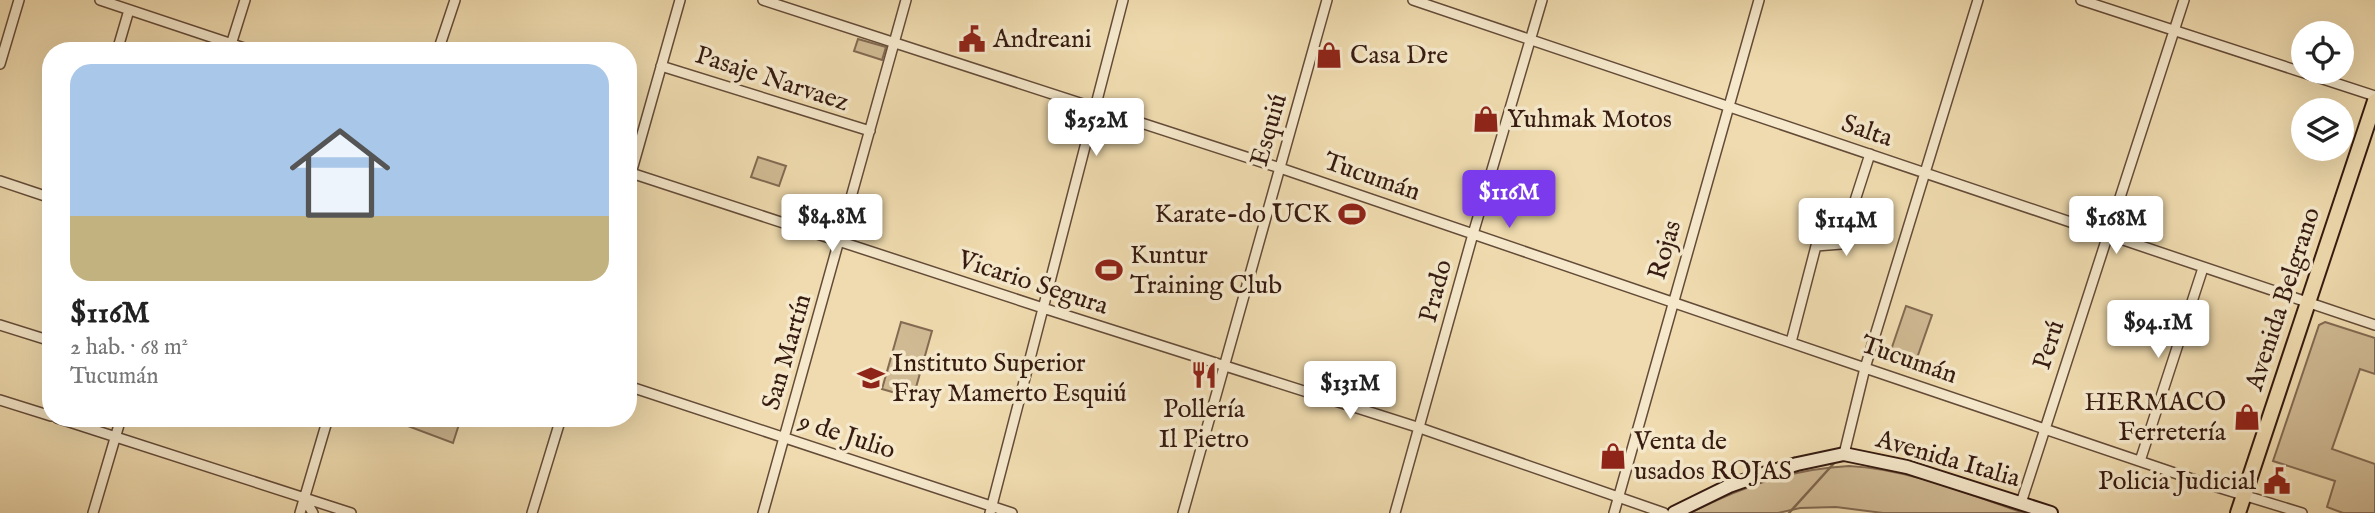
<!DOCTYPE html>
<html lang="es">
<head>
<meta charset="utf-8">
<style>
  body { margin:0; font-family:"IM FELL English",serif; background:#f2f2f2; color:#222; height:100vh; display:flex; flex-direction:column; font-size:26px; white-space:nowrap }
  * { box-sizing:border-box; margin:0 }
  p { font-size:23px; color:#767676 }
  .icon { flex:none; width:38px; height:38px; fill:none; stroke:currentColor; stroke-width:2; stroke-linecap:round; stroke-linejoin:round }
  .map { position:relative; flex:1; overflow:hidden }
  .panel { position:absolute; left:42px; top:42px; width:595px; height:385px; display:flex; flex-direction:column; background:#fff; border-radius:28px; box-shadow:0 7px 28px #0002 }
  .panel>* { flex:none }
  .controls { position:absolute; left:2291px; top:21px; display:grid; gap:14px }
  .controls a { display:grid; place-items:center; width:63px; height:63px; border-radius:50%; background:#fff; box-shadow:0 7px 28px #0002; font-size:35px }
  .price { position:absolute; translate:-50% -60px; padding:0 16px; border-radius:7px; background:#fff; color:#222; font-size:23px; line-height:46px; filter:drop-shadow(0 2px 4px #0008) }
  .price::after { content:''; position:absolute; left:50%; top:42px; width:21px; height:16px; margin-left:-10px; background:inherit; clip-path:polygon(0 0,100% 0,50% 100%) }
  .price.on { background:#7c3aed; color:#fff }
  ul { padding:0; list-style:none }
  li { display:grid; align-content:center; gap:14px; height:371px; padding:0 28px }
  li span { display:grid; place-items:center; height:217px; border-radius:21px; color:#555 }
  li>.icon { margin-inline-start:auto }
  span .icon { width:126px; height:126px; fill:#fffc; stroke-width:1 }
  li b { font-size:30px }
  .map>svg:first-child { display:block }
</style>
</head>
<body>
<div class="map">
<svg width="2375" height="513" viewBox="0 0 2375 513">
  <rect width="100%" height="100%" fill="#efdbaf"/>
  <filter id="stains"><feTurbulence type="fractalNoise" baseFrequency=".00286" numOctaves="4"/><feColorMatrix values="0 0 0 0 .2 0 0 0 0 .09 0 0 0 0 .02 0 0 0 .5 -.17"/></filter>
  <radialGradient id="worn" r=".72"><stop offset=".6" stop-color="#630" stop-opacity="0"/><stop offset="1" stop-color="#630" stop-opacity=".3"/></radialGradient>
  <path fill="#d0ba94" stroke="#836a52" stroke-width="2" d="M858,39L886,47L882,60L854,51Z
    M758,157L786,166L779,186L751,177Z
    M1906,306L1932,315L1917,358L1891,350Z
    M901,322L932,331L913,398L882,389Z
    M2325,322L2375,338V374L2360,369L2332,449L2375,464V513H2343L2327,507L2335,481L2273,461L2319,325Z
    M408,418H461L453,443L405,425Z
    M1849,466C1909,469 1967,494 2024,513H1883L1836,507L1800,508L1778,513H1690C1742,487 1791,469 1849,466Z"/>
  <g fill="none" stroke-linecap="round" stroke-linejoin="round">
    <path stroke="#7f674f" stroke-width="2.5" d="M1789,513L1836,461"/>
    <defs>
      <path id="minor" d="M100,0L253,51
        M763,0L1280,168L1865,368L2207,484L2302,513
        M1413,0L2375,325
        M2081,0L2375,96
        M117,51L129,10
        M229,51L245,0
        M438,51L455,0
        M0,64L19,0
        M661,66L870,131
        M628,172L1043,308L1420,428L1664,513
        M0,181L51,198
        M628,184L680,0
        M0,325L51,341
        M1791,342L1816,246L1841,244L1870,154
        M628,386L1012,513
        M0,400L51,416
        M57,418L351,513
        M1844,454L1865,368L1978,0
        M2140,461L2203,268
        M304,498L313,513
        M2021,503L2184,0
        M93,513L121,418
        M300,513L328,418
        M532,513L561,418
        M763,513L906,0
        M990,513L1123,0
        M1183,513L1327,0
        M1395,513L1473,234L1542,0
        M1614,513L1759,0"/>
      <path id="secondary" d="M1674,513L1729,486L1763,474L1797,464L1844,454L1907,467L2051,513"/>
      <path id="primary" d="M2238,513L2375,101"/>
    </defs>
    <use href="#minor" stroke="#644b38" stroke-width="12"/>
    <use href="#secondary" stroke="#361b11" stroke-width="16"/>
    <use href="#primary" stroke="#361b11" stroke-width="18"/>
    <use href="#minor" stroke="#f5e8cb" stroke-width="9"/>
    <use href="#secondary" stroke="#f5e8cb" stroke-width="12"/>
    <use href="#primary" stroke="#efdbaf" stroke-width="14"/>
  </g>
  <defs>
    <symbol id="civic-bare" viewBox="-9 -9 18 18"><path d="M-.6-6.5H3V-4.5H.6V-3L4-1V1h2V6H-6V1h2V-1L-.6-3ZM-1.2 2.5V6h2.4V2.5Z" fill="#8f2418" stroke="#f5e8cb" stroke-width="2.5" paint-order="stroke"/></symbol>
    <symbol id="shop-bare" viewBox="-9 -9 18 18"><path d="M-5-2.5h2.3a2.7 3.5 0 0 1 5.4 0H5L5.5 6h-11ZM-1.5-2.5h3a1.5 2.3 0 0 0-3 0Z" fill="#8f2418" stroke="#f5e8cb" stroke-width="2.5" paint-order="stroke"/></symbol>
    <symbol id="stadium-bare" viewBox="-9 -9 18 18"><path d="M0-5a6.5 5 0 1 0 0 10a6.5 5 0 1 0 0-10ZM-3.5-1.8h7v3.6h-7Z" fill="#8f2418" stroke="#f5e8cb" stroke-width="2.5" paint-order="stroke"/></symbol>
    <symbol id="restaurant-bare" viewBox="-9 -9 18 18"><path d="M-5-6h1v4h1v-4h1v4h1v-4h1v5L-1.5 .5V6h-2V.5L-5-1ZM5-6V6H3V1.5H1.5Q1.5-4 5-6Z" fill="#8f2418" stroke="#f5e8cb" stroke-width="2.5" paint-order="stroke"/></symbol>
    <symbol id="university-bare" viewBox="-9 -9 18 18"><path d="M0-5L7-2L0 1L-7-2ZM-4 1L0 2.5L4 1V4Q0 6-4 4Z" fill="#8f2418" stroke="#f5e8cb" stroke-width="2.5" paint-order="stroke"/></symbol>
  </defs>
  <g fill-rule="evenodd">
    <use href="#civic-bare" x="953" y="20" width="38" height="38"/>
    <use href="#shop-bare" x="1310" y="36" width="38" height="38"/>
    <use href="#shop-bare" x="1467" y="100" width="38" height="38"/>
    <use href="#stadium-bare" x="1333" y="195" width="38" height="38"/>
    <use href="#stadium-bare" x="1090" y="251" width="38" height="38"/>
    <use href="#restaurant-bare" x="1185" y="356" width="38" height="38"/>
    <use href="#university-bare" x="852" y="359" width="38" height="38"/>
    <use href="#shop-bare" x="2228" y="398" width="38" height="38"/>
    <use href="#shop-bare" x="1594" y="437" width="38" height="38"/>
    <use href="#civic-bare" x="2258" y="462" width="38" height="38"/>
  </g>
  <g text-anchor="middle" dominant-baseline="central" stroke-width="7" stroke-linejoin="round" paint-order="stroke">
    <g font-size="26" fill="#361b11" stroke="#f5e8cb" text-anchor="start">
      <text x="993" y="39">Andreani</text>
      <text x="1350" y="55">Casa Dre</text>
      <text x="1507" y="119">Yuhmak Motos</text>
      <text x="1331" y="214" text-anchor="end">Karate-do UCK</text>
      <text x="1130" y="255">Kuntur<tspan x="1130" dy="30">Training Club</tspan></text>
      <text x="892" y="363">Instituto Superior<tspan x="892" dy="30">Fray Mamerto Esquiú</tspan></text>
      <text x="2226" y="402" text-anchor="end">HERMACO<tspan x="2226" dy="30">Ferretería</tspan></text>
      <text x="1204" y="409" text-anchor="middle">Pollería<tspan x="1204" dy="30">Il Pietro</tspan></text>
      <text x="1634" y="441">Venta de<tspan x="1634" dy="30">usados ROJAS</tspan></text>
      <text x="2256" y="481" text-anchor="end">Policia Judicial</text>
    </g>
    <g font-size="26" fill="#361b11" stroke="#f5e8cb">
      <text transform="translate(772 79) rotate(18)">Pasaje Narvaez</text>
      <text transform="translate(1269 130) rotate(-74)">Esquiú</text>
      <text transform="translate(1867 131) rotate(19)">Salta</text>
      <text transform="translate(1372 177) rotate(19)">Tucumán</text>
      <text transform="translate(1665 250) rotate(-74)">Rojas</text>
      <text transform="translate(1033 283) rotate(18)">Vicario Segura</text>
      <text transform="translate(1436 291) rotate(-75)">Prado</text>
      <text transform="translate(2283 299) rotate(-72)">Avenida Belgrano</text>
      <text transform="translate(2049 345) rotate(-72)">Perú</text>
      <text transform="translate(787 352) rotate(-74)">San Martín</text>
      <text transform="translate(1909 360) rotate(19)">Tucumán</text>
      <text transform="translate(847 436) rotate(18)">9 de Julio</text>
      <text transform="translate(1948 459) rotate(16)">Avenida Italia</text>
    </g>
  </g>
  <rect width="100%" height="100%" filter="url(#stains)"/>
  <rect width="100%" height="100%" fill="url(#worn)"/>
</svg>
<div class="controls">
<a><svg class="icon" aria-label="locate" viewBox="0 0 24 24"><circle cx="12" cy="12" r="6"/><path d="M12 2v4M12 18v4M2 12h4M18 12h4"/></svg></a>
<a><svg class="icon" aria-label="layers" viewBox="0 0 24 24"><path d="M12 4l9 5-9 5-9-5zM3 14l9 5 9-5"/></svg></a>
</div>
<b class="price" style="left:1096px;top:158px">$252M</b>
<b class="price on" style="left:1509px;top:230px">$116M</b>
<b class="price" style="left:832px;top:254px">$84.8M</b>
<b class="price" style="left:2116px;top:256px">$168M</b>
<b class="price" style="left:1846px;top:258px">$114M</b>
<b class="price" style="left:2158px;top:360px">$94.1M</b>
<b class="price" style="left:1350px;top:421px">$131M</b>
<section class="panel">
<ul>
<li><span style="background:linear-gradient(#a9c7e8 70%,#c2b280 0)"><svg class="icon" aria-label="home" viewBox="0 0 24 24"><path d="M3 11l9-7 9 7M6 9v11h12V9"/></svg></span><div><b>$116M</b><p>2 hab. · 68 m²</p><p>Tucumán</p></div></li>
</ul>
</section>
</div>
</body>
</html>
